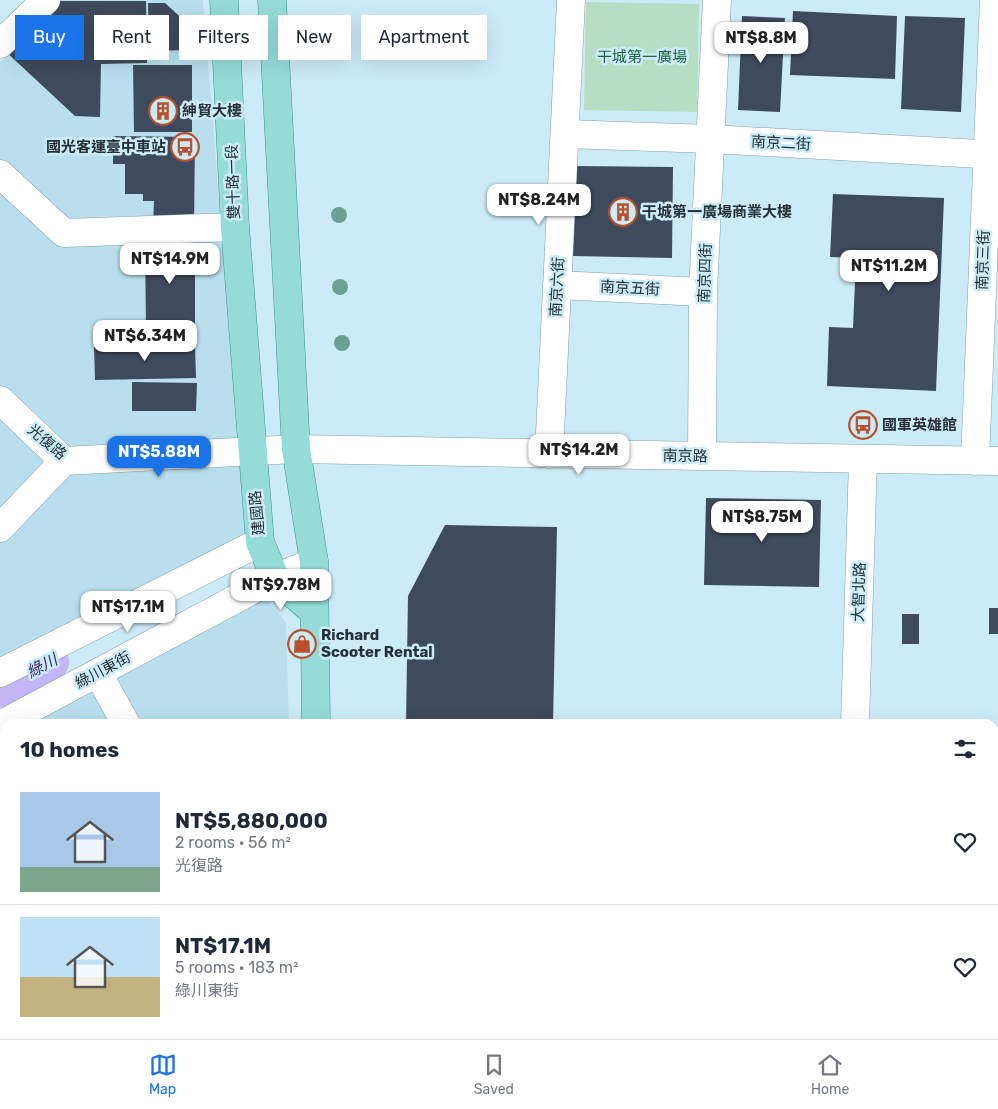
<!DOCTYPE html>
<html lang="en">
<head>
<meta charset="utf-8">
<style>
  body { margin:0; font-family:Rubik,"Noto Sans TC",sans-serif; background:#f6f6f7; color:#1f2937; height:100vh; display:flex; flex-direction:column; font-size:19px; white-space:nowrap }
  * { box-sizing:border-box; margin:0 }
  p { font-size:16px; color:#747a83 }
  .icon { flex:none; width:28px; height:28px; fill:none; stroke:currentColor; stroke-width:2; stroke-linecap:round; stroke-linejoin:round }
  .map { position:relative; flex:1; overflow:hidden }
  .sheet { position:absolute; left:0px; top:719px; width:999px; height:321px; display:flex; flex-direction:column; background:#fff; border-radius:15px 15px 0 0; box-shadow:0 5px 20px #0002 }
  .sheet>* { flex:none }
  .hud { position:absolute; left:15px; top:15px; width:500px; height:45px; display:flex; gap:10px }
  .price { position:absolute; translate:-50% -42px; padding:0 11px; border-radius:10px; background:#fff; color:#222; font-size:16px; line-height:32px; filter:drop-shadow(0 1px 2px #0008) }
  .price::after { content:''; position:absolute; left:50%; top:30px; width:15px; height:11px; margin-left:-8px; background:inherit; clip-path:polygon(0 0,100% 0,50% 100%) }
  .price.current { background:#1a73e8; color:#fff }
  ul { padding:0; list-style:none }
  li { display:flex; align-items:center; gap:15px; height:125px; padding:0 20px }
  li+li { border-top:1px solid #e0e1e3 }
  li span { display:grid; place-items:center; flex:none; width:140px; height:100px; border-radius:0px; color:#555 }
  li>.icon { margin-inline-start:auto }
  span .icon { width:60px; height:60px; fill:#fffc; stroke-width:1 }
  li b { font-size:21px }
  h2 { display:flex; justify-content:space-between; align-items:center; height:60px; padding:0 20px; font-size:21px }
  .tag { padding:0 18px; border-radius:0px; background:#fff; box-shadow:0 5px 20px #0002; font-size:18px; line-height:45px }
  .tag.current { background:#1a73e8; color:#fff }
  .tab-bar { display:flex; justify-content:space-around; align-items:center; height:70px; border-top:1px solid #e0e1e3; background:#fff; font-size:14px; color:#747a83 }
  .tab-bar a { display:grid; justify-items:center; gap:2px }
  .tab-bar .current { color:#1a73e8 }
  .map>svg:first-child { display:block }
</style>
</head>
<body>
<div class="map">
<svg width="998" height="1039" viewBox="0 0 998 1039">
  <rect width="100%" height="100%" fill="#ccebf8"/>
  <path fill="#b9dfef" d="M57,0H203L246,533L0,663V63Z
    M263,596L286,622L289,724H22Z
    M5,732V1035H162L160,1039H0V735Z
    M994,764H998V887L994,886Z
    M994,936H998V1039H885V1035H994Z"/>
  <path fill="#b7dec4" d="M586,2L699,4L697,112L584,110Z"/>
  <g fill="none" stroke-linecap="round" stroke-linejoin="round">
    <path stroke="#c4b5f5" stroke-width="38" d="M0,688L50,662"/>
  </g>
  <path fill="#3e4a5d" d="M50,1H146L147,63L101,64L100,117L75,116L4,50Z
    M148,3H165L188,24V50L149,51Z
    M793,11L897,16L895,79L790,75Z
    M742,16L785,18L780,112L738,110Z
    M905,16L965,18L961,112L901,109Z
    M133,65H192V132H134Z
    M113,136L195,137L194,225H153L154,201H143V194H125V164H113Z
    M574,166L673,167L672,258L573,256Z
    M833,194L944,198L936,391L827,386L829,327L853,328L856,258L830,257Z
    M145,243H195V328H146Z
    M146,330H195V341H146Z
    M195,344L196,378L95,380L94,347Z
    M132,382L197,383L196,411H132Z
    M706,498L821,500L819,587L704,585Z
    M445,525L557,527L553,724H406L408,596Z
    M989,608H998V634H989Z
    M902,614H919V644H902Z
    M233,1035H291L292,1036L290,1039H230Z
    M399,1035H468V1039H399Z"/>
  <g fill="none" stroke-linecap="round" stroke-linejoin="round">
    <defs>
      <path id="minor" d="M0,44L46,0
        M565,134L711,139L998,155
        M0,174L64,233L235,227
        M557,285L703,292
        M0,400L64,461L296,449L998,461
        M549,454L571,0
        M702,456L703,292L717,0
        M975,461L994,0
        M0,528L64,461
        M0,673L260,542
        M98,673L126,724
        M855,724L863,460
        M0,725L275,578L314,562
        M0,865L5,870
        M994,906H998
        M0,955L5,950
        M848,1039V1035"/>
      <path id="major" d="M224,0L235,227L260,542L275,578L314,612
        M272,0L296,449L314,562L316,724
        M184,1039L187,1035
        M218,1039L221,1035"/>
    </defs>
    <use href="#minor" stroke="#829fab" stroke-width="29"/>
    <use href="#major" stroke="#40918f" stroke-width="29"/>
    <use href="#minor" stroke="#fff" stroke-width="28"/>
    <use href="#major" stroke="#95dcd9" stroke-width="28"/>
  </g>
  <g fill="#6ba192">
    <circle cx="339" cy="215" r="8"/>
    <circle cx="340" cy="287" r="8"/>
    <circle cx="342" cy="343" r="8"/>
  </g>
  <defs>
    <symbol id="building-ring" viewBox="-11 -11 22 22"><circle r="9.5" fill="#ccebf8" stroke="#b8512b" stroke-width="1.5"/><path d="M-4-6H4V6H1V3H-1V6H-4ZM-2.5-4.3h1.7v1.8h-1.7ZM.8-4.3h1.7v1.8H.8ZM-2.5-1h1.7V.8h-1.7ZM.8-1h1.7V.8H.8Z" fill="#b8512b"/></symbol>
    <symbol id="bus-ring" viewBox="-11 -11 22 22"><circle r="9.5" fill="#ccebf8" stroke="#b8512b" stroke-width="1.5"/><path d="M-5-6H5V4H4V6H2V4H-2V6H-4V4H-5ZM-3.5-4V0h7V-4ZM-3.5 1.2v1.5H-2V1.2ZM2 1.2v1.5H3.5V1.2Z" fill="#b8512b"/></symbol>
    <symbol id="shop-ring" viewBox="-11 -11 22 22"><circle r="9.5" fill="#ccebf8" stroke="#b8512b" stroke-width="1.5"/><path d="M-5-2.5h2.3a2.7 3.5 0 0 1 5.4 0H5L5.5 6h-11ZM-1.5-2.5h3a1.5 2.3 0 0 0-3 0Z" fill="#b8512b"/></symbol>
  </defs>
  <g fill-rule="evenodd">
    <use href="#building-ring" x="147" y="95" width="32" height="32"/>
    <use href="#bus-ring" x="169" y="131" width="32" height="32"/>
    <use href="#building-ring" x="607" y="196" width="32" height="32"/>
    <use href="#bus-ring" x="847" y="409" width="32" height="32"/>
    <use href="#shop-ring" x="286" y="628" width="32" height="32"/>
  </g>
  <g text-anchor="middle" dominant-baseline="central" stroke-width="5" stroke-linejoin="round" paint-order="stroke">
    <g font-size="15" fill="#1c653e" stroke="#ccebf8">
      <text x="642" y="57">干城第一廣場</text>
    </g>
    <g font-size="15" font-weight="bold" fill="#253136" stroke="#ccebf8" text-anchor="start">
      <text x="182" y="111">紳貿大樓</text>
      <text x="166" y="147" text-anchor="end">國光客運臺中車站</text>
      <text x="642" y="212">干城第一廣場商業大樓</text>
      <text x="882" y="425">國軍英雄館</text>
      <text x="321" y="635">Richard<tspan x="321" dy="17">Scooter Rental</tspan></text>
    </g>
    <g font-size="15" fill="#253136" stroke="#ccebf8">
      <text transform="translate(781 143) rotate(3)">南京二街</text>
      <text transform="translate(233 182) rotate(-92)">雙十路一段</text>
      <text transform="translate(983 260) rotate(-88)">南京三街</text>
      <text transform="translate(705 273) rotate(-88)">南京四街</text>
      <text transform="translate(557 287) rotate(-87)">南京六街</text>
      <text transform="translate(630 288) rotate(3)">南京五街</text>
      <text transform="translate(47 442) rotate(40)">光復路</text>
      <text transform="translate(685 456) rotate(1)">南京路</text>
      <text transform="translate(257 513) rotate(-95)">建國路</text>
      <text transform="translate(859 592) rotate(-88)">大智北路</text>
      <text transform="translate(103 670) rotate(-28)">綠川東街</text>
    </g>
    <g font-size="16" font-style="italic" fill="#391f67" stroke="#ccebf8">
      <text transform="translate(42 666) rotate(-28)">綠川</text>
    </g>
  </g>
</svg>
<b class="price" style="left:761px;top:64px">NT$8.8M</b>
<b class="price" style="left:539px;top:226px">NT$8.24M</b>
<b class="price" style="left:170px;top:285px">NT$14.9M</b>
<b class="price" style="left:889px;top:292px">NT$11.2M</b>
<b class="price" style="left:145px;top:362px">NT$6.34M</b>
<b class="price" style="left:579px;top:476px">NT$14.2M</b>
<b class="price current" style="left:159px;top:478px">NT$5.88M</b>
<b class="price" style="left:762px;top:543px">NT$8.75M</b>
<b class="price" style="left:281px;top:611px">NT$9.78M</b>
<b class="price" style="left:128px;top:633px">NT$17.1M</b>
<div class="hud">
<a class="tag current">Buy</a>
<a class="tag">Rent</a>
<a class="tag">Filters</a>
<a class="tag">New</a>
<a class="tag">Apartment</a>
</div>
<section class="sheet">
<h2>10 homes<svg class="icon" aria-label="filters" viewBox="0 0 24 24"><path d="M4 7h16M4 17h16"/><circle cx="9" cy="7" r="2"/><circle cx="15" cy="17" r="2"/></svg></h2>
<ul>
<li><span style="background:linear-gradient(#a9c7e8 75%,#7fa58c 0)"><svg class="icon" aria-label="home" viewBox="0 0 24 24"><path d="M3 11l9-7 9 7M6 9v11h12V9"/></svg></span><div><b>NT$5,880,000</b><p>2 rooms · 56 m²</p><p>光復路</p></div><svg class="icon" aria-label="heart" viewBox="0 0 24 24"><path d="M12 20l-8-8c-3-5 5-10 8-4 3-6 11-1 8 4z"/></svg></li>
<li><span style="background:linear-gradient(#bfe0f5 60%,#c2b280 0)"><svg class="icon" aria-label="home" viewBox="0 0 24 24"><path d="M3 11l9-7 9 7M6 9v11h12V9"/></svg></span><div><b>NT$17.1M</b><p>5 rooms · 183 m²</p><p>綠川東街</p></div><svg class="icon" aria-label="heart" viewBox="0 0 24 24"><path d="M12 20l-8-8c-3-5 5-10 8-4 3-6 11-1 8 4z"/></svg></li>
</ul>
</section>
</div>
<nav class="tab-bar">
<a class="current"><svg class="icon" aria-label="map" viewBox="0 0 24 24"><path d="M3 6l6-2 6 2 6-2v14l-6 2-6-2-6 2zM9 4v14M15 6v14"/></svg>Map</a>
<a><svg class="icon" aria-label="saved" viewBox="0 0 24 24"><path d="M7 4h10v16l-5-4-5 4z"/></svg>Saved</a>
<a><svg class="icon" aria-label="home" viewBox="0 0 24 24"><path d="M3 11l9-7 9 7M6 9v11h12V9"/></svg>Home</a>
</nav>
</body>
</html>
